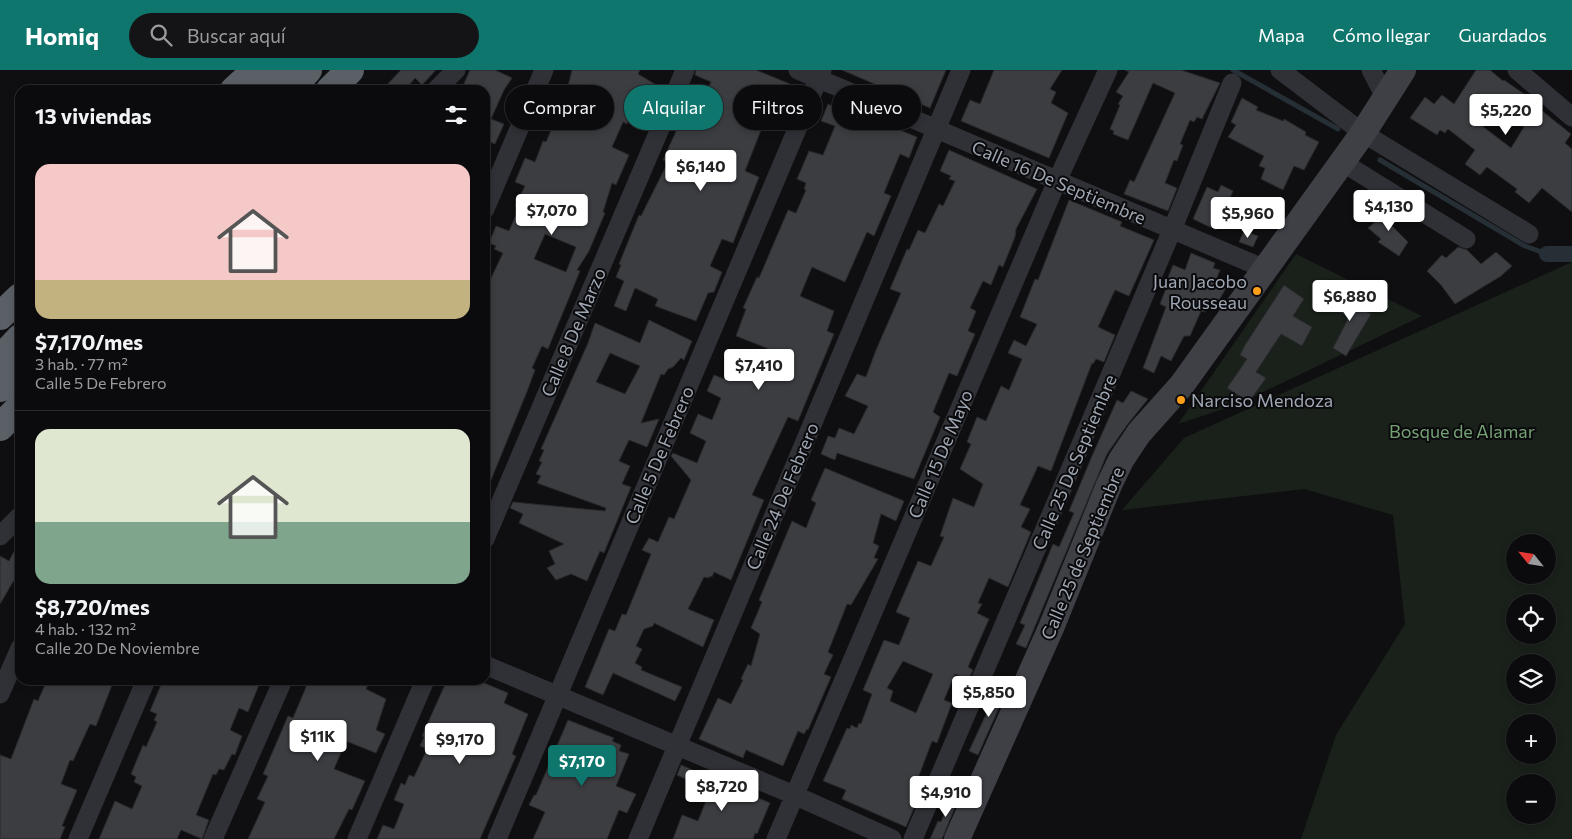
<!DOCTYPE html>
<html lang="es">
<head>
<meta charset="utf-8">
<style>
  body { margin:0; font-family:Commissioner,sans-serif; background:#141416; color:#f1f3f6; height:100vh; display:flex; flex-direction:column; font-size:19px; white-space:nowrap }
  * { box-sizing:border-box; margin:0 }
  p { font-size:16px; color:#9a9b9d }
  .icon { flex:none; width:28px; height:28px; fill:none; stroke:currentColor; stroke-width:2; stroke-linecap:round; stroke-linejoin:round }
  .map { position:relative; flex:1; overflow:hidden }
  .drawer { position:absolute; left:15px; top:15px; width:475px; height:600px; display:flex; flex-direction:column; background:#0b0b0d; border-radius:15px; box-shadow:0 2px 8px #0003,0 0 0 1px #2b2b2e }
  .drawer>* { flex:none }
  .guide { position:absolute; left:505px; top:15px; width:475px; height:45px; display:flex; gap:10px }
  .needle { width:32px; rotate:300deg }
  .fabs { position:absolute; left:1506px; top:464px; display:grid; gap:10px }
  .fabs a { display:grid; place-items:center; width:50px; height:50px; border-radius:50%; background:#0b0b0d; box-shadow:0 2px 8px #0003,0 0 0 1px #2b2b2e; font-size:25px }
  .price { position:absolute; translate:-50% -42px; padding:0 11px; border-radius:5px; background:#fff; color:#222; font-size:16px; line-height:32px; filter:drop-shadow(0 1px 2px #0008) }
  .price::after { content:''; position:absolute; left:50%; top:30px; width:15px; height:11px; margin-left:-8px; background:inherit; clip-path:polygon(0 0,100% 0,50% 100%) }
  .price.selected { background:#0f766e; color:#fff }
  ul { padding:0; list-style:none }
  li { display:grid; align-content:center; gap:10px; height:265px; padding:0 20px }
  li+li { border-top:1px solid #2b2b2e }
  li span { display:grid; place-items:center; height:155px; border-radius:15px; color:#555 }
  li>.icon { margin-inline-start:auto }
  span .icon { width:90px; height:90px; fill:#fffc; stroke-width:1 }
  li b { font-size:21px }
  h2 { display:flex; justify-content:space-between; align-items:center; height:60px; padding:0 20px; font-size:21px }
  .chip { padding:0 18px; border-radius:22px; background:#0b0b0d; box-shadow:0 2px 8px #0003,0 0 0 1px #2b2b2e; font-size:18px; line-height:45px }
  .chip.selected { background:#0f766e; color:#fff }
  header { display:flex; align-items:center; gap:30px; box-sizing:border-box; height:70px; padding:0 25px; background:#0f766e; color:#fff }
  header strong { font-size:24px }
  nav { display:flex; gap:28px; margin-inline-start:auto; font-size:18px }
  .search { width:350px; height:45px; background:#141416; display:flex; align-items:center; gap:12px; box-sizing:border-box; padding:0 18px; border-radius:28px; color:#9a9b9d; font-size:19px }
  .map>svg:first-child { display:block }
</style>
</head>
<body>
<header>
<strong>Homiq</strong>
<div class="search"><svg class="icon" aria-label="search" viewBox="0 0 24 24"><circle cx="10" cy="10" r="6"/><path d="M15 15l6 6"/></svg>Buscar aquí</div>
<nav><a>Mapa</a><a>Cómo llegar</a><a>Guardados</a></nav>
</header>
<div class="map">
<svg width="1572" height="769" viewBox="0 0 1572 769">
  <rect width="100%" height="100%" fill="#0f0f11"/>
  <path fill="#19211a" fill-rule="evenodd" d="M1296,184L1422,246L1238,334L1178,354Z
    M1572,192V769H1301L1336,665L1405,554L1393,445L1304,419L1122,440L1184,368ZM1515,472H1548V505H1515ZM1515,532H1548V565H1515ZM1515,592H1548V625H1515ZM1515,652H1548V685H1515ZM1515,712H1548V745H1515Z"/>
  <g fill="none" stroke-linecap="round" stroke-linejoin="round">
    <path stroke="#252f35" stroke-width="5" d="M1233,0L1338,59
      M1380,90L1525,176L1547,184"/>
    <path stroke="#252f35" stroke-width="16" d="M1547,184H1572"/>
  </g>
  <path fill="#3b3d41" stroke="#29292d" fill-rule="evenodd" d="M401,0H436L422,15L415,8L405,20H382Z
    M470,0H495L512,8L504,20L491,49L504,54L495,74L485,70V20H461Z
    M572,0H640L638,4L658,16L645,46L639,43L633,55L628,51L627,54L623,52L612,77L629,85L616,115L612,113L603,142L605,143L589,181L577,200L580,201L548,279L542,276L532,298L535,300L528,319L485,425V208L490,210L503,183L494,179L496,176L489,173L496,156L509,161L519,138L515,136L525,116L515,112L525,88L535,92L543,71L546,72L558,44L546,39L555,19L566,24ZM545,164L576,177L566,202L534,189Z
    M696,0H756L800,18L794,29L790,27L778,56L765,50L745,101L759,107L733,173L722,169L710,196L722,202L714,222L708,223L696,251L655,236L658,229L635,218L626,241L614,236L624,211L616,207L621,195L619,194L639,145L641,146L668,92L663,90L682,48L692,52L711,12L695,5Z
    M842,0H946L930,38Z
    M994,0H1062L1050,19L1056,22L1051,33L1068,43L1049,88L961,51L970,30L980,34Z
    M1125,0H1181L1220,13L1202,49L1197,47L1194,52L1190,50L1180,74L1183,75L1177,91L1174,90L1165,113L1177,118L1168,141L1124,124L1130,110L1134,112L1175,23L1153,13L1128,70L1113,64L1114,61L1110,59L1120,35L1118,34L1123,26L1116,22L1129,2Z
    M1476,0H1490L1503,11L1504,10L1527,26L1526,28L1571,64L1565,73L1572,79V142L1542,118L1529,133L1515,122L1517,119L1487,97L1480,105L1465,94L1475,80L1448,59L1445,63L1440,60L1437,65L1410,48L1425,27L1434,34L1442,25L1454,34ZM1495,36L1524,57L1511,78L1481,55Z
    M1242,28L1258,37L1256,40L1283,51L1284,49L1306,62L1305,65L1319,72L1304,100L1294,96L1283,120L1261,109L1265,98L1259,96L1264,86L1228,67L1236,55L1231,52Z
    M828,34L857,47L858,43L917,67L909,88L900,84L884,123L891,126L874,166L867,162L845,212L812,197L800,226L834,241L827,261L834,264L798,351L788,347L752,425L764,430L731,510L714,502L712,507L710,506L709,508L704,507L688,539L714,550L703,577L654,553L653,556L644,559L636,576L642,579L635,593L642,597L641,600L682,617L675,631L613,603L603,625L585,617L595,593L609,559L615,561L622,544L626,545L651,484L642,480L649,468L658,472L669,447L674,449L691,410L671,386L673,383L697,393L706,371L690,363L698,344L712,350L721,328L707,321L714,305L724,309L732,291L759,305L769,279L736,266L746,239L743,238L757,207L759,208L788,140L796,143L806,120L804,119L806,113L797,109L809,81L823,85L835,56L821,51Z
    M949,80L1037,119L1016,159L1015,167L1003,197L999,195L991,215L983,211L970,238L976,241L968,261L975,264L957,306L949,303L933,342L940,347L914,409L837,383L835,390L821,384L828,366L835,368L839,358L854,364L868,336L845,326L857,304L866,307L876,280L901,223L890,219L907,179L909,180L918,160L925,163L939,134L943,136L955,111L949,109L951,106L940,101Z
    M1221,115L1233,121L1216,160L1193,149L1207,117L1218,122Z
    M1069,130L1122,152L1120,156L1154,170L1129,226L1115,220L1098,257L1115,265L1104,292L1096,289L1093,294L1092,293L1051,401L1038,396L1020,435L1030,439L1021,457L1031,462L1008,517L989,508L978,533L982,534L977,543L989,549L968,597L973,600L968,610L955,604L944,630L952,633L937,673L932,671L917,711L924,714L906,757L842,729L846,720L823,711L847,658L850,659L851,655L857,658L859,653L861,654L872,624L863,620L884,570L899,575L910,548L896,542L918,491L931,496L944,467L940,466L953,428L974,437L983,414L960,399L971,374L967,372L977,347L986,351L1001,316L1009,320L1022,289L1008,283L1014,270L1026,276L1037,254L1020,247L1035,209L1038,210ZM903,591L933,604L916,643L890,631L893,621L887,618Z
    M1393,137L1403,143L1390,154L1408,172L1399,186L1378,172L1381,169L1368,158Z
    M1244,161L1258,166L1253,177L1239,172Z
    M1458,177L1467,180L1481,194L1496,182L1512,196L1501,206L1455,234L1441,215L1427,201L1442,185L1446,188Z
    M1191,183L1215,193L1213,198L1220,200L1215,213L1226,218L1216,236L1209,231L1205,242L1201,241L1190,266H1184L1171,291L1161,286L1154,303L1143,298L1166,237L1160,234L1167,216L1165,215L1173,195L1185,200Z
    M1284,215L1304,229L1293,246L1312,257L1302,276L1281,264L1256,302L1266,308L1249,332L1227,318L1247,289L1240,285L1245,275Z
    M1334,224L1353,234L1358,226L1367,235L1364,240L1371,244L1346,286L1333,278L1349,247L1327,236Z
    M649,250L692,271L684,290L681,288L673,297L668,299L664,305L661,304L641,353L659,349L647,377L629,370L619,391L630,396L622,414L631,417L604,483L600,481L587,511L571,504L556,510L547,498L555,494L549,481L564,474L519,453L523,444L510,438L513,432L605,441L606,438L537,413L541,406L536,404L542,392L539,391L544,380L541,379L588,273L595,253L640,273ZM610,283L640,296L625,324L596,312Z
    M1131,321L1148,329L1127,355L1107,384L1026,578L1016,574L1025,555L1020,553L1053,474L1059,477L1074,443L1069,441L1092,386L1117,330L1123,333Z
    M825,398L904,431L896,451L881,444L873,473L879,476L874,488L878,489L851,535L847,534L828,582L833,585L824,604L831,607L808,660L807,659L804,664L798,661L783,696L746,680L743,688L699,669L718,628L731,634L743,610L741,609L748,594L751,596L760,564L751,558L762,532L759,530L792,451L806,458L816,433L811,430Z
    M20,470V500L0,534V486L9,491Z
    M47,610H114L96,656L90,654L73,691L70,690L61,714L77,720L62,756L65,757L60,769H0V685L11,689L34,629L38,631Z
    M163,610H261L248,642L239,638L230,660L242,666L235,685L232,684L224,700L219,699L216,705L213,704L196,745L209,750L202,769L181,760L177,769H99L115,731L132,739L142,716L134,712L136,707L131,704L143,675L146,677L157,652L154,650L157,644L150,641Z
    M309,610H343L354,615L356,610H370L366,619L386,629L376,660L385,664L376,683L346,671L334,699L365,711L352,740L349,739L334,769H248L265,732L257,729L268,706L263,704L288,646L293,648Z
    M447,610H477L508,623L504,633L528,644L512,684L516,686L480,769H377L383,755L394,759L404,734L394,730L401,713L405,715L409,705L414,707L427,679L420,676L424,667L422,666Z
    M1002,610L1010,613L978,685L969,681Z
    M568,650L614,668L612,671L621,675L619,681L629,684L616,716L636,724L627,743L619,740L607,769H533L545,742L529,735L534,725H536Z
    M681,695L770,733L757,764L755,763L753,769H673L682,745L698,751L710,721L677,705Z
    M953,721L960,725L942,769H930L938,751L941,752Z"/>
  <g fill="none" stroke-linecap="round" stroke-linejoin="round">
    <path stroke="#303136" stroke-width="19" d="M798,0L1265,199
      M1280,0L1363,63L1529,164
      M1371,0L1385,27
      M1517,0L1572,47
      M436,20L456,0
      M1342,92L1466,169
      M485,139L544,0
      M0,466L20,446
      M485,469L685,0
      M485,595L794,725L892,769
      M0,624L20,578
      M78,769L146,610
      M213,769L283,610
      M357,769L425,610
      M497,769L822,0
      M638,769L961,0
      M776,769L1057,111L1108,0
      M913,769L1172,160L1232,13"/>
    <path stroke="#3e4046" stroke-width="26" d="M957,769L1051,558L1109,415L1121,390L1139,363L1181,316L1363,63L1403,0"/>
    <path stroke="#5b6067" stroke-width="28" d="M234,20L256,0
      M262,20L281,0
      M289,20L308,0
      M330,20L350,0
      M0,246L20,227
      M0,289L20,268
      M0,318L20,298
      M0,357L20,337"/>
  </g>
  <g fill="#ff9f19" stroke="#0a0a0c" stroke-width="2">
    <circle cx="1257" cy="221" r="5"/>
    <circle cx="1181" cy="330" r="5"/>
  </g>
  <g text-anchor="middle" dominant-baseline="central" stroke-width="4" stroke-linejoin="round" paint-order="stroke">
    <g font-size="18" fill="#9fa7b3" stroke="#0a0a0c">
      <text transform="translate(1059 112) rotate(23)">Calle 16 De Septiembre</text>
      <text transform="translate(573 262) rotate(-67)">Calle 8 De Marzo</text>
      <text transform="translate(940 384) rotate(-67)">Calle 15 De Mayo</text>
      <text transform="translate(659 385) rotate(-67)">Calle 5 De Febrero</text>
      <text transform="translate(1074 392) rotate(-67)">Calle 25 De Septiembre</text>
      <text transform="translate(782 426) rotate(-67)">Calle 24 De Febrero</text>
      <text transform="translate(1082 483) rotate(-67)">Calle 25 de Septiembre</text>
    </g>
    <g font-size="18" fill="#9fa7b3" stroke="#0a0a0c" text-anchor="end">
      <text x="1247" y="211">Juan Jacobo<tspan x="1247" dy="21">Rousseau</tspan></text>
      <text x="1191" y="330" text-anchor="start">Narciso Mendoza</text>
    </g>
    <g font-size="18" fill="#74a074" stroke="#0a0a0c">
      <text x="1462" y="361">Bosque de Alamar</text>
    </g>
  </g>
</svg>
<div class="fabs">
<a><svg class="needle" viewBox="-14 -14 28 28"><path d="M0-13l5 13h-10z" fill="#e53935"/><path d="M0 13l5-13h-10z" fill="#9a9b9d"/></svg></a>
<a><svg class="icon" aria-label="locate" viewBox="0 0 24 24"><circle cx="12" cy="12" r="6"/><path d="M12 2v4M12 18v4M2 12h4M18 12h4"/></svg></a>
<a><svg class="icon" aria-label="layers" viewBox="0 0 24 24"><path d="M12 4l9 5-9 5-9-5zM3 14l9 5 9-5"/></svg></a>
<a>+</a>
<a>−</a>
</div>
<b class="price" style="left:1506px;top:66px">$5,220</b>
<b class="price" style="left:701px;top:122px">$6,140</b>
<b class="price" style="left:1389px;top:162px">$4,130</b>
<b class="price" style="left:552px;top:166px">$7,070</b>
<b class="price" style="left:1248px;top:169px">$5,960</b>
<b class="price" style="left:1350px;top:252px">$6,880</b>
<b class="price" style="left:759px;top:321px">$7,410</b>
<b class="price" style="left:989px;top:648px">$5,850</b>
<b class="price" style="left:318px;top:692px">$11K</b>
<b class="price" style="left:460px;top:695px">$9,170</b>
<b class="price selected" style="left:582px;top:717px">$7,170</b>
<b class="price" style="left:722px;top:742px">$8,720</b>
<b class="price" style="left:946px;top:748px">$4,910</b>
<div class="guide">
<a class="chip">Comprar</a>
<a class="chip selected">Alquilar</a>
<a class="chip">Filtros</a>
<a class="chip">Nuevo</a>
</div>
<section class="drawer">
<h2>13 viviendas<svg class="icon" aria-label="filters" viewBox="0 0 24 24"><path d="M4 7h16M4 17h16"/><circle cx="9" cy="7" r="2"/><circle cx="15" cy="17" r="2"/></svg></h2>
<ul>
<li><span style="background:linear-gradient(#f6c9c9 75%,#c2b280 0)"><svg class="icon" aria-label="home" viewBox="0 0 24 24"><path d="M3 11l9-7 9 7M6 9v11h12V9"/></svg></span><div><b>$7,170/mes</b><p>3 hab. · 77 m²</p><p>Calle 5 De Febrero</p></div></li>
<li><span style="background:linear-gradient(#dfe7d0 60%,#7fa58c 0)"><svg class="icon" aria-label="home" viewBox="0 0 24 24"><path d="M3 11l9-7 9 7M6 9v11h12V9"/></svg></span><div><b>$8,720/mes</b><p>4 hab. · 132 m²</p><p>Calle 20 De Noviembre</p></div></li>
</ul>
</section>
</div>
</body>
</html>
